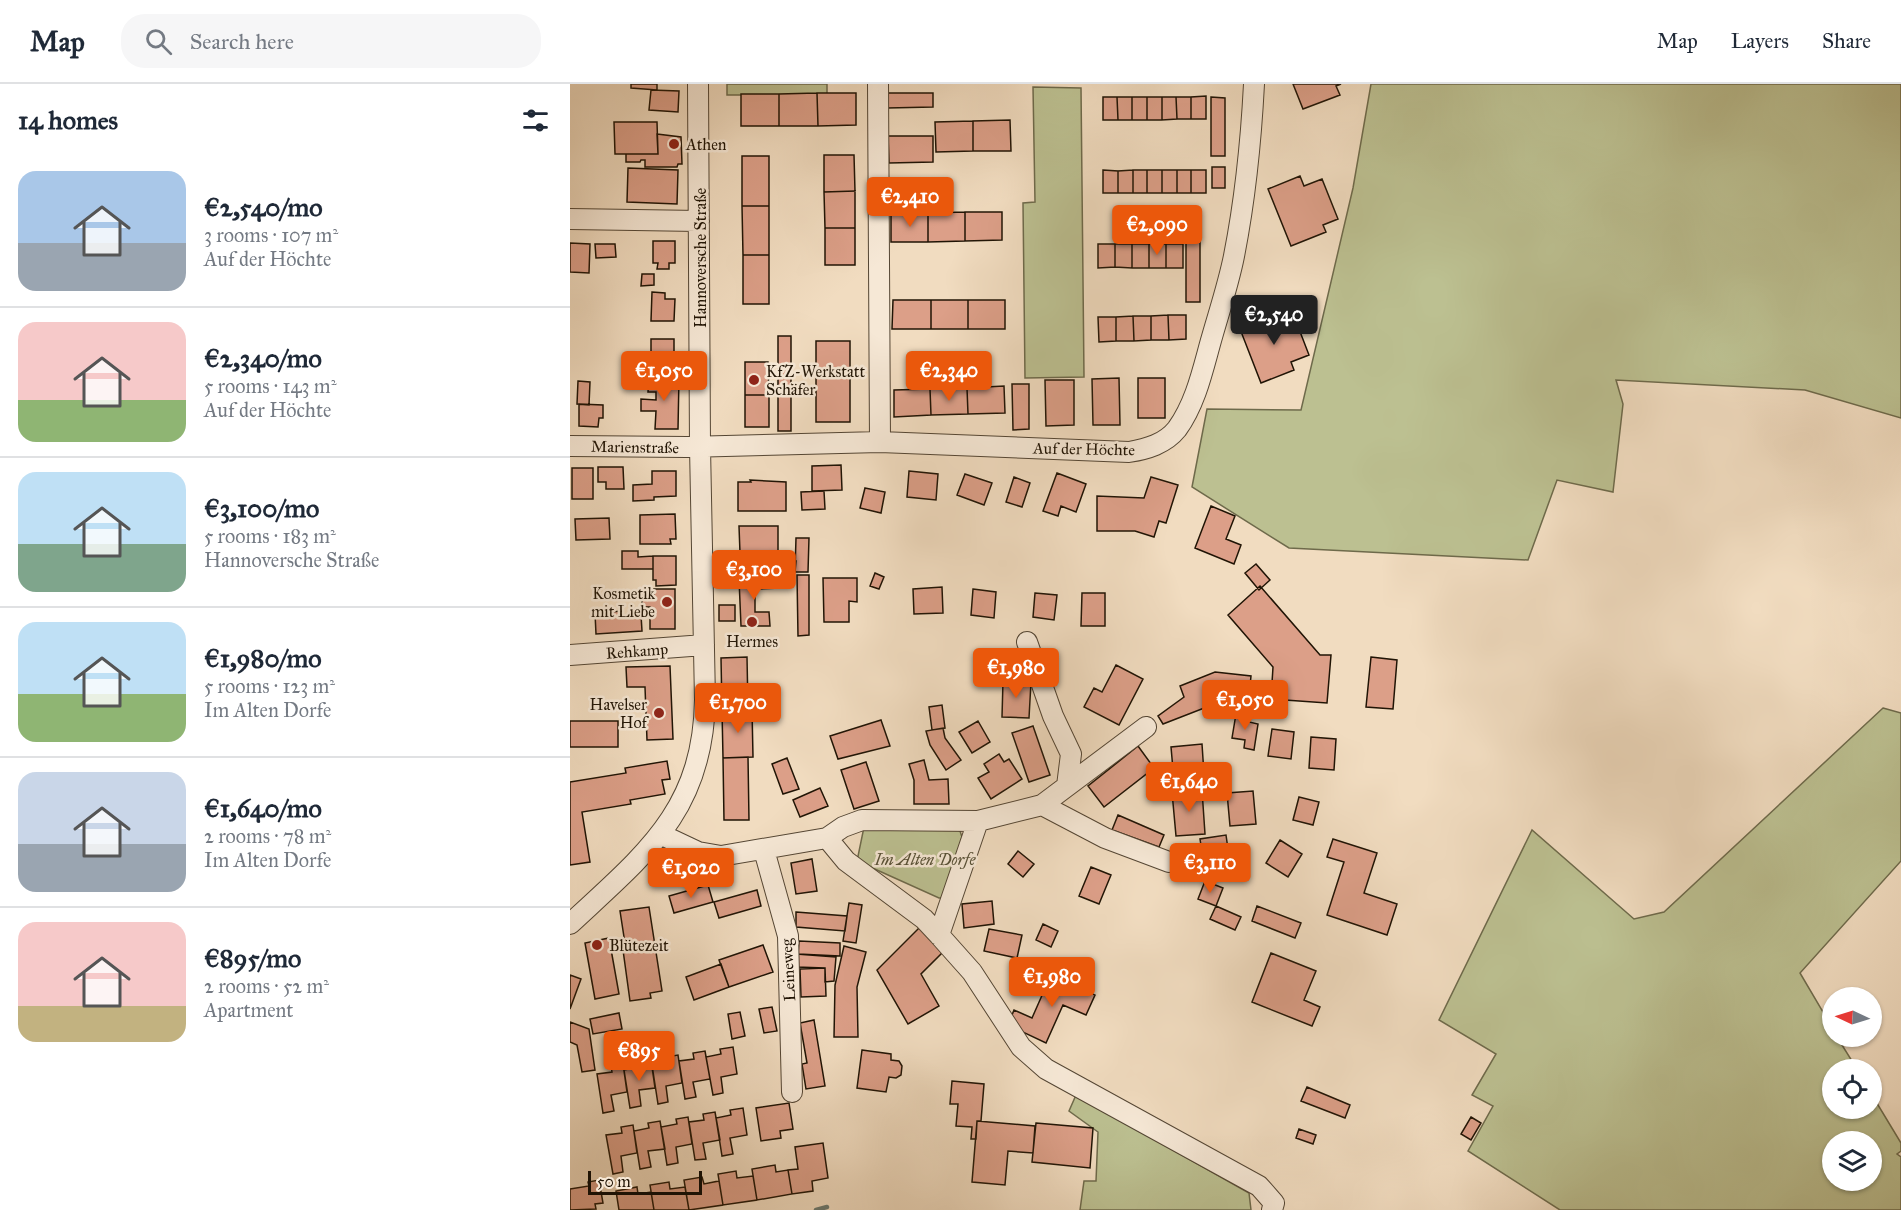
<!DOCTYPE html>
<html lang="en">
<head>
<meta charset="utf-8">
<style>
  body { margin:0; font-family:"IM FELL Great Primer",serif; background:#f6f6f7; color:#1f2937; height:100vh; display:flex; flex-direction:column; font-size:22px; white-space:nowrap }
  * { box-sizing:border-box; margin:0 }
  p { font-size:20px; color:#747a83 }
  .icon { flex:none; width:33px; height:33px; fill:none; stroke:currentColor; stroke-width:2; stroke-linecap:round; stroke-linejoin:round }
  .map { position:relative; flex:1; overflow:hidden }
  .drawer { display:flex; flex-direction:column; background:#fff; width:570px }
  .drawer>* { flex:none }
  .needle { width:39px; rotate:274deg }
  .buttons { position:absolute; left:1252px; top:903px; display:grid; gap:12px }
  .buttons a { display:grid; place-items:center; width:60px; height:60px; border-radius:50%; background:#fff; box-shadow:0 2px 4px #0004; font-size:30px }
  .scale { position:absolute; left:18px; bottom:15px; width:114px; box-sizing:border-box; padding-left:6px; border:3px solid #201405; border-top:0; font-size:16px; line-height:21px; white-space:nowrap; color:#201405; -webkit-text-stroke:4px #f6e8d6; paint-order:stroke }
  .price { position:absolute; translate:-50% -51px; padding:0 14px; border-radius:6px; background:#ea580c; color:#fff; font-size:20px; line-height:39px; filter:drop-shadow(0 2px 3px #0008) }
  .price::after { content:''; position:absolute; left:50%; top:36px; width:18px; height:14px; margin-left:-9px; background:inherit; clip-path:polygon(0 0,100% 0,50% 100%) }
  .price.active { background:#222; color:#fff }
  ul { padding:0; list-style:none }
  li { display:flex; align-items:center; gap:18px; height:150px; padding:0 18px }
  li+li { border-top:2px solid #e0e1e3 }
  li span { display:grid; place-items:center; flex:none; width:168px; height:120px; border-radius:18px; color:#555 }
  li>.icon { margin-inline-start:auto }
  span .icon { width:72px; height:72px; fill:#fffc; stroke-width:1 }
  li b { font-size:26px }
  h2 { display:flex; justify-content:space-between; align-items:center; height:72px; padding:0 18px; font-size:26px }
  header { display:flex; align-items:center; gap:36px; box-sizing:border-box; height:84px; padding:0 30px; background:#fff; border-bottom:2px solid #e0e1e3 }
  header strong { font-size:28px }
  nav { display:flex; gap:33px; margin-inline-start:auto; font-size:21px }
  .search { width:420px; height:54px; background:#f6f6f7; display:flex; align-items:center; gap:15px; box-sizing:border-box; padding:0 21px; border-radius:24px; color:#747a83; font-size:22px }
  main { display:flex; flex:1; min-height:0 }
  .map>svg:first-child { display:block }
</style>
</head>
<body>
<header>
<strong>Map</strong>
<div class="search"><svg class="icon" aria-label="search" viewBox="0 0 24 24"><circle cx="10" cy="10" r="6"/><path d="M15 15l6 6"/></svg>Search here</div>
<nav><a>Map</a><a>Layers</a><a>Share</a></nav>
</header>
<main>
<section class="drawer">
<h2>14 homes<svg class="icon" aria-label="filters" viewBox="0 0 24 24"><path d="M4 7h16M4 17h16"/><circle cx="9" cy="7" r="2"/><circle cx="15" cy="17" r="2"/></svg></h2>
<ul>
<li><span style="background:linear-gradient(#a9c7e8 60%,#9aa5b1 0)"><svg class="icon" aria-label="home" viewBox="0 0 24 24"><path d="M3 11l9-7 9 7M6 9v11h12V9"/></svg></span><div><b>€2,540/mo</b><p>3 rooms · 107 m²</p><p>Auf der Höchte</p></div></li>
<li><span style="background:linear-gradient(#f6c9c9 65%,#8fb573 0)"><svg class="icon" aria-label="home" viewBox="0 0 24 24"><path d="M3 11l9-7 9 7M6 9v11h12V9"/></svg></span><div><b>€2,340/mo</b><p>5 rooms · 143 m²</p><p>Auf der Höchte</p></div></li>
<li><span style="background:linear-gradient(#bfe0f5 60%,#7fa58c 0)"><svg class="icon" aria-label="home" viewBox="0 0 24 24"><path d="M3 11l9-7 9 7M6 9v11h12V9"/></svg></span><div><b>€3,100/mo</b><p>5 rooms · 183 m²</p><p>Hannoversche Straße</p></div></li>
<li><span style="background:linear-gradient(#bfe0f5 60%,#8fb573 0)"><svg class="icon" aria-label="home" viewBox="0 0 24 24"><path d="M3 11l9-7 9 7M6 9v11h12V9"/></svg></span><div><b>€1,980/mo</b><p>5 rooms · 123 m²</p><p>Im Alten Dorfe</p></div></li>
<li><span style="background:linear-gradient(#c9d6e8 60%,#9aa5b1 0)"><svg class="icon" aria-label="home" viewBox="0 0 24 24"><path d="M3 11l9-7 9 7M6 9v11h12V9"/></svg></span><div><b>€1,640/mo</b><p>2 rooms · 78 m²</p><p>Im Alten Dorfe</p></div></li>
<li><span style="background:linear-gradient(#f6c9c9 70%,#c2b280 0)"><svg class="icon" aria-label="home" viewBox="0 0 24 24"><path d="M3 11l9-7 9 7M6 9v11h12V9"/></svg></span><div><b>€895/mo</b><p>2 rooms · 52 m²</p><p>Apartment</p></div></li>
</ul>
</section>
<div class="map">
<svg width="1331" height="1126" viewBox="0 0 1331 1126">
  <rect width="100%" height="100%" fill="#f1dcc0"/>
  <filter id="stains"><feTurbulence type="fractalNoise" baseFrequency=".00333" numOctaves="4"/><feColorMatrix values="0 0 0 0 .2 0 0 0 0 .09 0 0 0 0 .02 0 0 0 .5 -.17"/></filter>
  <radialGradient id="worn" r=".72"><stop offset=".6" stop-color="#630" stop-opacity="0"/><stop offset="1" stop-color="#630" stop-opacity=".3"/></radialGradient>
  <path fill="#bcc091" stroke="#6e6a4b" stroke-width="1.5" fill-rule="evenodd" d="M157,0H257V11H157Z
    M801,0H1331V334L1235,306L1046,296L1053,320L1043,408L987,396L958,476L719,464L622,403L637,325L731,326L783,104Z
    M463,3L511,4L514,293L455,294L453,119L465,118Z
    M1313,624L1331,629V777L1230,889L1263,945V952L1267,953L1287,985L1263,986V1024H1302V1011L1331,1059V1067L1327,1070L1331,1073V1126H990L898,1067L923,1022L902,1011L926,970L869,936L962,746L1064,835L1094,828ZM1263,1058H1302V1096H1263Z
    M294,743L386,745L390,747L392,753L377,811L373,814H369L287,777Z
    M506,1011L679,1109L681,1126H510L514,1097H526L528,1048L499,1027Z"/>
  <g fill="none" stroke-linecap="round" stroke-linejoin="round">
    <path stroke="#6a786f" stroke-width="4.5" d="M246,1126L257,1123"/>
  </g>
  <path fill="#dc9f88" stroke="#201405" stroke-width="1.5" d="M61,0H87V6L61,4Z
    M723,0H771L766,2L770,11L733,25Z
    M81,6L109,7L108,28L79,26Z
    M247,9H286V41L248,42Z
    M247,9L248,42H209V10Z
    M317,9H363V23L317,24Z
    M171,10H209V42H171Z
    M636,12V35H621V13Z
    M533,13H547L548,36H533Z
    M547,13H562V36H548Z
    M562,13H577V36H562Z
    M577,13H592V36H577Z
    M592,13H606L607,35L592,36Z
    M606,13H621V35H607Z
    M641,13L655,14V72H641Z
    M440,36L441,67H403V37Z
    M403,37V67L366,68L365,38Z
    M44,38H87L88,70H45Z
    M87,50L111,53L112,80H108L107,83H75V76H71L70,78H56V70H88Z
    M318,52H363V78L319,79Z
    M254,71H284L285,107L254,108Z
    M172,72H199V122H172Z
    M642,83H655V104H642Z
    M58,84L108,86L107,120L57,118Z
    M533,86L548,87V109H533Z
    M563,86H577V109H563Z
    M563,86V109H548V87Z
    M577,86H592V109H577Z
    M592,86H607V109H592Z
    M607,86H621V109H607Z
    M621,86H636V109H621Z
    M730,92L734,102L752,95L768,135L753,141L756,148L721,162L698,105Z
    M319,97H363L364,112L320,113Z
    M285,107V144H255L254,108Z
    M172,122H199V171H173Z
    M395,128H432V156L395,157Z
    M395,128V157L358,158V129Z
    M358,129V158H321V130Z
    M255,144H285V181H255Z
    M616,151H630V218H616Z
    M83,157H105V179H99V185H87L88,179H83Z
    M0,159L20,160L19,189L0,188Z
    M25,160H45L46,173L26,174Z
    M528,160H545V183L528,184Z
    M545,160H562V184L545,183Z
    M562,160H579V184H562Z
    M579,160H596V184H579Z
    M596,160H613V184H596Z
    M173,171H199V220H173Z
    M72,190H84V201L71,202Z
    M82,208L95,209V215H105L104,237H81Z
    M323,216H361V245H322Z
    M361,216H398V245H361Z
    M398,216H435V245H398Z
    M598,231L599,256H581V232Z
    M598,231H616V255L599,256Z
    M704,231L707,239L724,232L739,271L721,278L724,286L691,299L670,245Z
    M563,232L564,257H546V233Z
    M563,232H581V256L564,257Z
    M528,233H546V257L529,258Z
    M208,252H221V347H208Z
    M81,255H104V276H81Z
    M246,257H280V338H246Z
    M175,278H198L199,311H175Z
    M79,292L109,293L108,345H85L86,327H71V315L86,316V308H78Z
    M549,294L550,341H523L522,295Z
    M568,294H595V334H568Z
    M475,296H504V341L476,342Z
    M8,297L20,298L19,321L7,320Z
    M442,300H459V345L443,346Z
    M434,302L435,329L398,330L397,304Z
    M397,304L398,330L361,331L360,305Z
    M360,305L361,331L324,333V306Z
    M175,311H199V343H175Z
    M9,320L33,321V334H29L28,343L9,342Z
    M271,381L272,406L242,407V382Z
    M28,383H53L54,405H36V398H28Z
    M2,384H23V415H2Z
    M82,387H106V412L84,413V416L63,417V401L82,400Z
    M339,387L368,390L366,416L337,413Z
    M487,389L516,400L506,428L491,422L488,432L473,427Z
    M395,390L422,399L414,421L387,411Z
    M444,393L460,399L452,423L436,418Z
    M581,393L608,401L596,439L589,437L584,453L565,447H527V412L574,414Z
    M180,396L216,398V427H168V398H181Z
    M295,404L315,408L311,429L290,424Z
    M254,407L255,425L232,426L231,408Z
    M641,422L665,432L656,455L671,461L664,480L625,464Z
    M105,430L106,455H100L101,460H70V431Z
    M39,434L40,455L6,456L5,435Z
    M169,442H208V469H170Z
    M226,454H239L238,488H225Z
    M52,467H68V473L83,472V485H52Z
    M83,472H106V501L86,502V496H83Z
    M214,477H226L225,488H214Z
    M686,480L700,496L689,506L675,489Z
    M305,489L314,493L309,505L300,502Z
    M227,491H239V551L228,552Z
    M210,494V504L185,505V528H199L200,542H171L169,495Z
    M253,494H287V518L279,517V538H254Z
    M690,502L750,571H761L757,619L701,615L703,583L658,531Z
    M372,503L373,529L344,530L343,505Z
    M84,505H105V545H80V523H72V511H84Z
    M403,505L426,508L424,534L401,531Z
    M465,509L487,511L484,536L463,533Z
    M512,509H535V542H511Z
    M149,521H165V537H149Z
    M53,527V532L71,531L72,547L26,550L25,529Z
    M177,573L178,625L152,626L151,574Z
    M801,573L827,576L823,625L796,623Z
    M546,581L573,595L549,641L514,623L524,604L532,608Z
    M100,582L103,655L77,656L75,603H57L56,583Z
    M645,588L681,592L678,622L647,619L593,640L588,632L614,613L610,602Z
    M433,597L461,598L459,634L432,633Z
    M372,621L375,644L362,646L359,623Z
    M182,625L183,673L153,674L152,626Z
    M666,630L679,633V638L688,640L684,666L674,664L675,656L662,654Z
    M311,636L320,662L268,675L260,652Z
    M0,637H48V663H0Z
    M408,637L420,658L402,669L389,648Z
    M463,642L480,691L459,698L442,649Z
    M373,644L375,654L391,676L376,686L360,661L356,647Z
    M702,645L724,648L721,675L698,672Z
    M741,653L766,655L764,686L739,684Z
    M632,660L635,705L605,708L601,663Z
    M568,662L584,684L534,723L518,702Z
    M429,670L434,678L439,675L452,695L421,715L408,694L419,688L414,680Z
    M178,673L179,736H154L153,674Z
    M217,674L229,705L213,710L202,680Z
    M354,676L359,696L378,695L379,720H344V696L339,680Z
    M97,677L100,695L92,696L95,710L60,716L61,720L12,728L20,778L0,781V698L56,689L55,684Z
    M296,678L309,717L284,725L271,686Z
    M250,704L258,722L230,733L223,716Z
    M632,706L635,750L606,752L602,708Z
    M683,707L686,740L660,742L657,709Z
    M729,713L749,718L743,741L723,736Z
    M548,731L594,751L589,763L542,746Z
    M656,751L658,765L632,768L630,755Z
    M763,755L807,769L794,809L827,820L817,851L757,831L774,778L757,773Z
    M710,756L732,770L718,793L696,779Z
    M448,767L464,780L453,793L438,780Z
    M242,775L247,807L226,810L221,779Z
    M521,783L541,791L529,820L509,812Z
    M635,797L653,804L646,822L628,815Z
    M138,801L143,818L104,829L99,812Z
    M187,806L191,822L149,834L144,818Z
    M422,817L424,840L394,844L392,820Z
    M279,819L292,821L286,859L273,857Z
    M646,822L671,833L665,846L640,835Z
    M687,822L731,839L725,854L682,837Z
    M79,823L92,907L80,909L81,914L60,917L53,866H56L50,827Z
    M226,828L277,832L275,847L226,843Z
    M473,840L488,847L481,863L466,856Z
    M351,842L375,866L351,890L369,922L338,940L307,886Z
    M419,845L452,851L447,874L414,867Z
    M39,854L49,910L25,915L15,859Z
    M229,857L270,859V872L228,870Z
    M193,861L203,888L159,903L149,876Z
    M274,862L296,868L287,903L288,953H264L265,901Z
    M701,869L746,887L734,916L750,923L742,942L682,918Z
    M226,870L266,873L264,897L255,898V884L226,883Z
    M151,880L159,903L124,916L116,893Z
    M255,884L256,912L231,913L230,885Z
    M0,891L11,895L0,925Z
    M481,891L525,911L516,931L493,921L476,959L438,941L444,926L462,934Z
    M202,923L207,947L194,949L189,925Z
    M170,928L175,952L162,955L158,930Z
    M49,929L52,945L23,950L20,935Z
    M244,936L255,1002L236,1005L232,980L237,979L230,939Z
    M0,938L19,945L25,986L12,988L7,961L0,958Z
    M163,963L167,990L151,993L153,1009L143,1011L136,973L151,970L150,965Z
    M292,966L321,970V976L329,977L332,982L331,991L326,994L319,993L316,1008L287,1004Z
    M135,967L140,995L123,998L126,1013L115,1015L109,977L124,975L123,969Z
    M108,971L112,999L96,1002L98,1018L88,1020L82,981L97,979L96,973Z
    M81,976L85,1004L69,1006L71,1022L60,1024L54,986L69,983V978Z
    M53,980L57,1008L41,1011L44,1027L33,1029L27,990L42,988L41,982Z
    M382,997L414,1000L411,1037H407L406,1055H401L402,1043L386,1042L388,1020H380Z
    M737,1003L780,1021L775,1034L731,1017Z
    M219,1019L223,1045L210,1047L211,1054L191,1057L186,1024Z
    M173,1024L177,1051L160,1054L163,1070L152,1072L146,1034L161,1031L160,1026Z
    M145,1028L150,1056L133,1059L136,1075L125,1076L119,1038L134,1036L133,1030Z
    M118,1033L122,1060L106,1063L108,1079L97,1081L91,1043L107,1040L106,1035Z
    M901,1033L911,1039L901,1056L891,1050Z
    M90,1037L95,1065L78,1067L81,1083L70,1085L64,1047L79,1044L78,1039Z
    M407,1037L465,1042L463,1069L438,1067L435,1101L402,1098Z
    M466,1039L523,1044L520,1084L462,1078Z
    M63,1041L67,1069L51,1072L53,1088L43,1090L36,1051L52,1049L51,1043Z
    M729,1045L746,1051L743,1060L726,1054Z
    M253,1059L258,1094L242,1097L243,1107L222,1110L218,1086L228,1085L225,1063Z
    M205,1081L206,1088L218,1086L222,1110L187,1116L182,1085Z
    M166,1087L167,1094L183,1092L187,1116L153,1121L148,1090Z
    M132,1093L134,1100L149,1097L153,1121L119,1126L114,1096Z
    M29,1096L33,1119L25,1120L26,1125L0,1126V1105L19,1102L18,1098Z
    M99,1098L100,1105L115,1103L119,1126H84L80,1101Z
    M67,1103L68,1110L81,1108L84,1126H49L46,1107Z"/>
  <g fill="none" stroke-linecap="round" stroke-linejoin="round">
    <defs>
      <path id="minor" d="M308,0L310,358
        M0,135L129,137
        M0,362L117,363L310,358L559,368C577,365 595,360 607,345C625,320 632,289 640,260C648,231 658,202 664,172C675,116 681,58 684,0
        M457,558L483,632L501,670L497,702
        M0,571L134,561
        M472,721L535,754L599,778
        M92,751L128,768L151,772L257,754L276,777L354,835L369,851L402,888L451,963L476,985L689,1102L704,1119L702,1126
        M257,754L273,743L292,736L408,737L472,721L576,643
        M194,766L218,852L222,1008
        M0,840C75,770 133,727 135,616L130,363L128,0
        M369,851L408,737"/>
    </defs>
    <use href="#minor" stroke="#544634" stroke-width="22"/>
    <use href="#minor" stroke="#f6e8d6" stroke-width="20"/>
  </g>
  <g fill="#8f2418" stroke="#f6e8d6" stroke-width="2">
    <circle cx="104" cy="60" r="6"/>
    <circle cx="184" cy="296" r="6"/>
    <circle cx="97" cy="518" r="6"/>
    <circle cx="182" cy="538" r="6"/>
    <circle cx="89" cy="629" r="6"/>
    <circle cx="27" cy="861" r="6"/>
  </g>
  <g text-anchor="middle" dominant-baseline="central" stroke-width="5" stroke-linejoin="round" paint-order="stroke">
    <g font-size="16" fill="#201405" stroke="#f6e8d6" text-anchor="start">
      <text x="116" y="60">Athen</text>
      <text x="196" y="287">KfZ-Werkstatt<tspan x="196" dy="18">Schäfer</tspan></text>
      <text x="85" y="509" text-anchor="end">Kosmetik<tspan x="85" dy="18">mit Liebe</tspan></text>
      <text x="182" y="557" text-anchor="middle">Hermes</text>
      <text x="77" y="620" text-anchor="end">Havelser<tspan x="77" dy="18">Hof</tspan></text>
      <text x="39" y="861">Blütezeit</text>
    </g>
    <g font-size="16" fill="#201405" stroke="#f6e8d6">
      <text transform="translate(130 174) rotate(-90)">Hannoversche Straße</text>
      <text transform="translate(65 363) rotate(1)">Marienstraße</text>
      <text transform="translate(514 365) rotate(1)">Auf der Höchte</text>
      <text transform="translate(67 567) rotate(-4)">Rehkamp</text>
      <text transform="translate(218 886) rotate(-93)">Leineweg</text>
    </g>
    <g font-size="16" font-style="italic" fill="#575036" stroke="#f6e8d6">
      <text x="355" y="775">Im Alten Dorfe</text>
    </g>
  </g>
  <rect width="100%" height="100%" filter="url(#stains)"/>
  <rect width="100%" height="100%" fill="url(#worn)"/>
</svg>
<div class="buttons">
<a><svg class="needle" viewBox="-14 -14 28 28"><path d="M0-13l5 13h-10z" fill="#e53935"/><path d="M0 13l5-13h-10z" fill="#747a83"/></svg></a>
<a><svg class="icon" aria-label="locate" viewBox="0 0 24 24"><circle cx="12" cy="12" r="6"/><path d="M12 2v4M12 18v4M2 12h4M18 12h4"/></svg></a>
<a><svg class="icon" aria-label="layers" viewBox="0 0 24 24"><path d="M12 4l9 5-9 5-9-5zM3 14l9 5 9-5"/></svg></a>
</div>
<div class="scale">50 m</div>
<b class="price" style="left:340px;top:144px">€2,410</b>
<b class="price" style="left:587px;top:172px">€2,090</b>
<b class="price active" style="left:704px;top:262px">€2,540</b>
<b class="price" style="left:94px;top:318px">€1,050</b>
<b class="price" style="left:379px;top:318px">€2,340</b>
<b class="price" style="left:184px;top:517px">€3,100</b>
<b class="price" style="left:446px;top:615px">€1,980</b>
<b class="price" style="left:675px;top:647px">€1,050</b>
<b class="price" style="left:168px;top:650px">€1,700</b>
<b class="price" style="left:619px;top:729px">€1,640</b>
<b class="price" style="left:640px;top:810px">€3,110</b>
<b class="price" style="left:121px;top:815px">€1,020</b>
<b class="price" style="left:482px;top:924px">€1,980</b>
<b class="price" style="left:69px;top:998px">€895</b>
</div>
</main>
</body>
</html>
